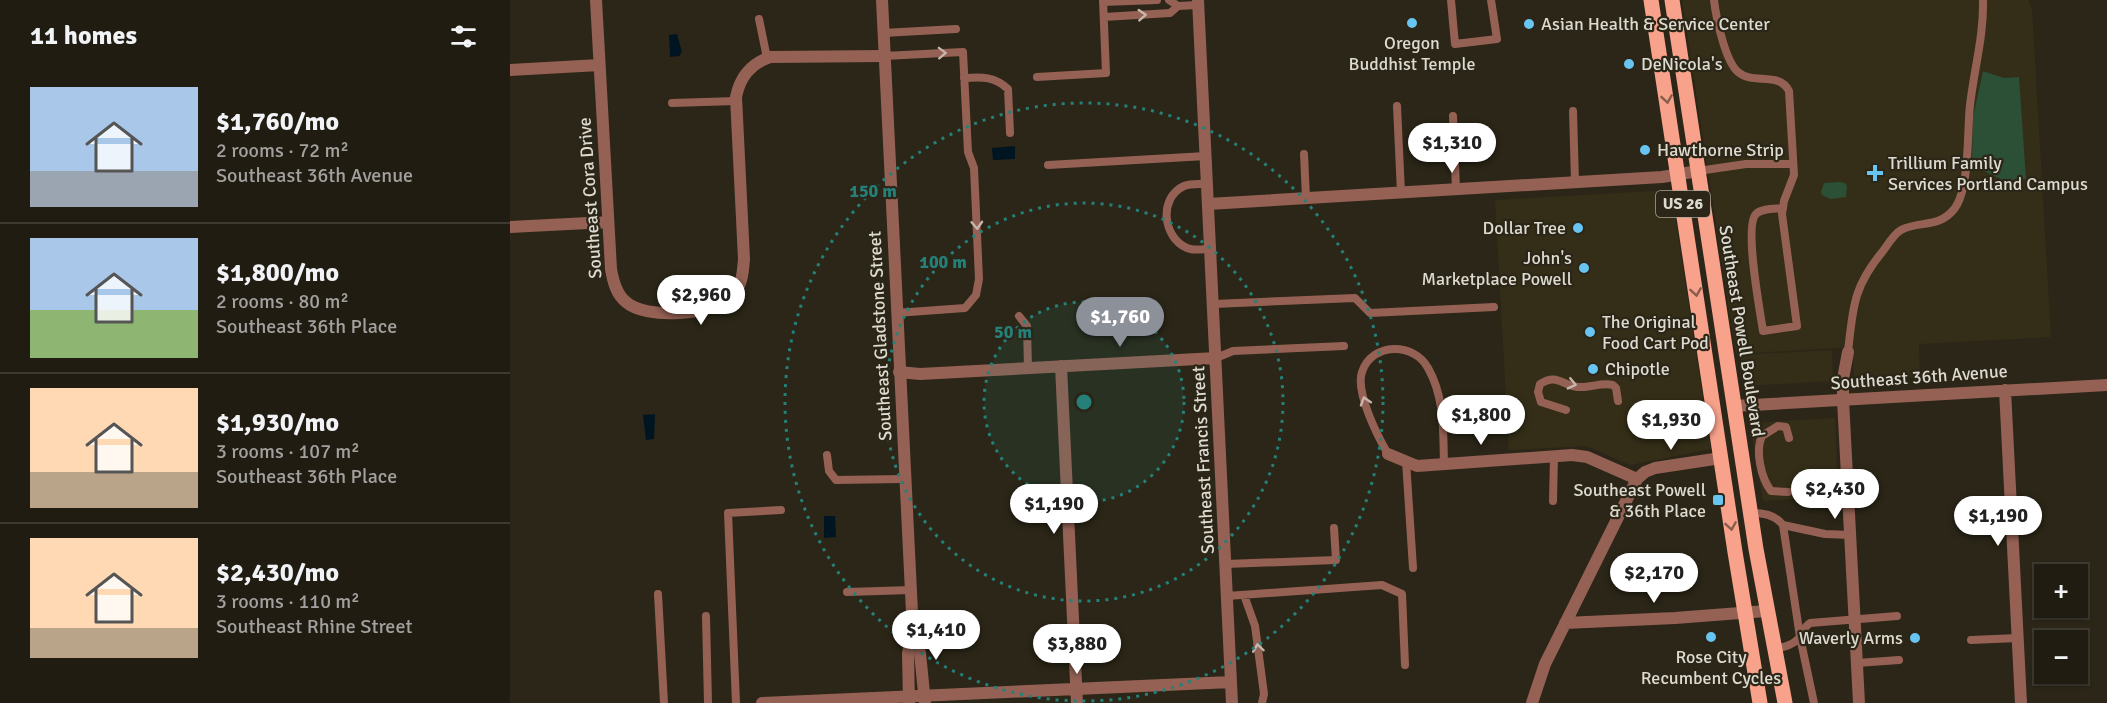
<!DOCTYPE html>
<html lang="en">
<head>
<meta charset="utf-8">
<style>
  body { margin:0; font-family:Signika,sans-serif; background:#28251a; color:#f1f3f6; height:100vh; display:flex; flex-direction:column; font-size:22px; white-space:nowrap }
  * { box-sizing:border-box; margin:0 }
  p { font-size:20px; color:#a2a19f }
  .icon { flex:none; width:33px; height:33px; fill:none; stroke:currentColor; stroke-width:2; stroke-linecap:round; stroke-linejoin:round }
  .map { position:relative; flex:1; overflow:hidden }
  .panel { display:flex; flex-direction:column; background:#201c11; width:510px }
  .panel>* { flex:none }
  .tools { position:absolute; left:1524px; top:564px; display:grid; gap:12px }
  .tools a { display:grid; place-items:center; width:54px; height:54px; border-radius:0px; background:#201c11; box-shadow:0 2px 4px #0004,0 0 0 2px #3d3a31; font-size:30px }
  .price { position:absolute; translate:-50% -51px; padding:0 14px; border-radius:21px; background:#fff; color:#222; font-size:20px; line-height:39px; filter:drop-shadow(0 2px 3px #0008) }
  .price::after { content:''; position:absolute; left:50%; top:36px; width:18px; height:14px; margin-left:-9px; background:inherit; clip-path:polygon(0 0,100% 0,50% 100%) }
  .price.on { background:#8c9099; color:#fff }
  ul { padding:0; list-style:none }
  li { display:flex; align-items:center; gap:18px; height:150px; padding:0 30px }
  li+li { border-top:2px solid #3d3a31 }
  li span { display:grid; place-items:center; flex:none; width:168px; height:120px; border-radius:0px; color:#555 }
  li>.icon { margin-inline-start:auto }
  span .icon { width:72px; height:72px; fill:#fffc; stroke-width:1 }
  li b { font-size:26px }
  h2 { display:flex; justify-content:space-between; align-items:center; height:72px; padding:0 30px; font-size:26px }
  main { display:flex; flex:1; min-height:0 }
  .map>svg:first-child { display:block }
</style>
</head>
<body>
<main>
<section class="panel">
<h2>11 homes<svg class="icon" aria-label="filters" viewBox="0 0 24 24"><path d="M4 7h16M4 17h16"/><circle cx="9" cy="7" r="2"/><circle cx="15" cy="17" r="2"/></svg></h2>
<ul>
<li><span style="background:linear-gradient(#a9c7e8 70%,#9aa5b1 0)"><svg class="icon" aria-label="home" viewBox="0 0 24 24"><path d="M3 11l9-7 9 7M6 9v11h12V9"/></svg></span><div><b>$1,760/mo</b><p>2 rooms · 72 m²</p><p>Southeast 36th Avenue</p></div></li>
<li><span style="background:linear-gradient(#a9c7e8 60%,#8fb573 0)"><svg class="icon" aria-label="home" viewBox="0 0 24 24"><path d="M3 11l9-7 9 7M6 9v11h12V9"/></svg></span><div><b>$1,800/mo</b><p>2 rooms · 80 m²</p><p>Southeast 36th Place</p></div></li>
<li><span style="background:linear-gradient(#ffd9b3 70%,#b9a48a 0)"><svg class="icon" aria-label="home" viewBox="0 0 24 24"><path d="M3 11l9-7 9 7M6 9v11h12V9"/></svg></span><div><b>$1,930/mo</b><p>3 rooms · 107 m²</p><p>Southeast 36th Place</p></div></li>
<li><span style="background:linear-gradient(#ffd9b3 75%,#b9a48a 0)"><svg class="icon" aria-label="home" viewBox="0 0 24 24"><path d="M3 11l9-7 9 7M6 9v11h12V9"/></svg></span><div><b>$2,430/mo</b><p>3 rooms · 110 m²</p><p>Southeast Rhine Street</p></div></li>
</ul>
</section>
<div class="map">
<svg width="1597" height="703" viewBox="0 0 1597 703">
  <rect width="100%" height="100%" fill="#2b2617"/>
  <path fill="#342e18" d="M1172,0H1518L1522,9L1541,337L1409,344L1410,377L1344,381L1342,347L1226,354Z
    M1161,190L1201,449L1120,465L1077,446L999,450L985,200Z
    M1322,350L1323,381L1235,386L1230,355Z
    M1325,418L1328,496L1253,501L1240,423Z"/>
  <path fill="#2b5035" d="M1473,71L1494,78L1509,77L1516,179C1486,183 1490,176 1465,168L1462,164L1463,117Z
    M1329,182L1335,183L1337,186L1336,197L1321,199L1312,195L1311,192L1314,183Z"/>
  <path fill="#001522" d="M167,34L172,52L169,56L160,57L159,35Z
    M505,146V159L483,160L482,148Z
    M145,414L144,439L136,440L133,415Z
    M314,516H325L326,537L314,538Z"/>
  <g fill="none" stroke-linecap="round" stroke-linejoin="round">
    <path stroke="#956154" stroke-width="8" d="M659,0L668,6L688,5
      M941,0L945,44L987,39L981,0
      M1204,0C1206,17 1215,61 1228,72C1243,85 1269,71 1279,91L1284,175L1274,201L1272,214L1287,326L1253,331C1250,311 1234,226 1246,214C1252,208 1265,209 1273,208
      M593,2L647,0
      M594,17L660,13L668,6
      M249,19L257,58
      M373,33L446,29
      M374,56L453,52L458,152L464,168L469,279L466,295L455,308L386,313
      M527,77L596,73L593,0
      M454,78C472,77 484,76 498,89L500,133
      M162,103L226,101
      M887,106L891,193
      M1063,111L1065,182
      M943,116L946,189
      M794,154L796,198
      M538,165L696,156
      M1188,171L1236,164H1283
      M697,184C690,184 681,183 674,186C648,198 653,238 677,248C684,251 693,249 701,249
      M704,304L845,298L860,313L984,307
      M509,316L517,326L518,368
      M1338,352C1343,307 1343,287 1373,251C1378,244 1384,234 1391,230C1410,220 1429,229 1445,208C1460,187 1457,131 1460,105C1464,70 1474,35 1473,0
      M706,358L723,351L834,346
      M1056,410L1031,402L1028,392L1030,384C1047,373 1051,385 1068,387C1080,388 1092,382 1103,385L1106,388L1108,401
      M878,454C868,437 845,392 852,372C862,342 904,342 918,368C935,398 933,431 934,464
      M317,455L319,471L326,480L394,479
      M896,461L903,568
      M1278,492L1261,491C1251,478 1245,451 1252,436L1268,426L1276,427L1279,438
      M1285,492L1305,490L1314,484
      M1043,501L1044,456
      M1240,513C1253,513 1264,514 1273,525L1290,637L1304,703
      M1273,525L1315,534L1341,535
      M716,564L826,560L824,528
      M337,592L401,590
      M148,594L154,703
      M734,595L745,626L754,694L752,703
      M717,596L872,585L892,594L895,665
      M196,616L198,703
      M1461,640L1508,638
      M1264,649C1274,647 1285,645 1291,635C1294,630 1294,627 1300,623L1387,616
      M1347,663L1389,660
      M226,703L218,513L271,510"/>
    <path stroke="#956154" stroke-width="12" d="M86,0L101,269C103,281 106,294 116,302C136,320 202,315 221,297C232,287 233,273 234,259L226,97C230,77 240,64 260,57L374,56
      M688,0L722,703
      M0,70L89,65
      M698,204L1152,177L1188,171
      M0,227L98,222
      M1338,352L1333,379V400L1349,703
      M551,366L567,703
      M389,372L410,374L706,358
      M1495,390L1511,703
      M1224,406L1597,385
      M878,454L907,466L1062,455L1077,457L1127,479
      M1055,623L1165,618L1256,611
      M252,703L721,682
      M1022,703L1035,664L1127,479L1135,472L1145,468L1211,458"/>
    <path stroke="#956154" stroke-width="12" d="M372,0L403,633L410,653L415,703
      M399,703L398,653L403,633"/>
    <path stroke="#f8a28c" stroke-width="15" d="M1141,0L1225,552L1250,703
      M1162,0L1246,549L1275,703"/>
  </g>
  <defs><path id="oneway-chevron" d="M-2-3.5L2.5 0L-2 3.5" fill="none" stroke-width="1.6" stroke-linecap="round" stroke-linejoin="round" transform="scale(1.5)"/></defs>
  <g stroke="#c7b6ab">
    <use href="#oneway-chevron" transform="translate(632 15) rotate(-3)"/>
    <use href="#oneway-chevron" transform="translate(432 53) rotate(-2)"/>
    <use href="#oneway-chevron" transform="translate(467 225) rotate(87)"/>
    <use href="#oneway-chevron" transform="translate(1062 384) rotate(13)"/>
    <use href="#oneway-chevron" transform="translate(855 401) rotate(-108)"/>
    <use href="#oneway-chevron" transform="translate(748 648) rotate(-98)"/>
  </g>
  <g stroke="#875e4c">
    <use href="#oneway-chevron" transform="translate(1157 99) rotate(81)"/>
    <use href="#oneway-chevron" transform="translate(1186 292) rotate(81)"/>
    <use href="#oneway-chevron" transform="translate(1221 526) rotate(81)"/>
  </g>
  <circle cx="574" cy="402" r="100" fill="#248078" fill-opacity=".12"/>
  <g fill="none" stroke="#248078" stroke-width="3" stroke-dasharray="3 6">
    <circle cx="574" cy="402" r="100"/>
    <circle cx="574" cy="402" r="199"/>
    <circle cx="574" cy="402" r="299"/>
  </g>
  <g fill="#68c4f0" stroke="#2b2617" stroke-width="2">
    <circle cx="902" cy="23" r="6"/>
    <circle cx="1019" cy="24" r="6"/>
    <circle cx="1119" cy="64" r="6"/>
    <circle cx="1135" cy="150" r="6"/>
    <path d="M1362 164h6v6h6v6h-6v6h-6v-6h-6v-6h6z"/>
    <circle cx="1068" cy="228" r="6"/>
    <circle cx="1074" cy="268" r="6"/>
    <circle cx="1080" cy="332" r="6"/>
    <circle cx="1083" cy="369" r="6"/>
    <rect x="1202" y="494" width="12" height="12" rx="3"/>
    <circle cx="1201" cy="637" r="6"/>
    <circle cx="1405" cy="638" r="6"/>
  </g>
  <g text-anchor="middle" dominant-baseline="central" stroke-width="4.5" stroke-linejoin="round" paint-order="stroke">
    <rect fill="#2b2617" stroke="#a8a498" stroke-width="1.5" x="1146" y="191" width="54" height="26" rx="4.5"/>
    <g font-size="16" font-weight="bold" fill="#dddad0">
      <text x="1173" y="204">US 26</text>
    </g>
    <g font-size="18" fill="#dddad0" stroke="#2b2617" text-anchor="start">
      <text x="1031" y="24">Asian Health &amp; Service Center</text>
      <text x="902" y="43" text-anchor="middle">Oregon<tspan x="902" dy="21">Buddhist Temple</tspan></text>
      <text x="1131" y="64">DeNicola's</text>
      <text x="1147" y="150">Hawthorne Strip</text>
      <text x="1378" y="163">Trillium Family<tspan x="1378" dy="21">Services Portland Campus</tspan></text>
      <text x="1056" y="228" text-anchor="end">Dollar Tree</text>
      <text x="1062" y="258" text-anchor="end">John's<tspan x="1062" dy="21">Marketplace Powell</tspan></text>
      <text x="1092" y="322">The Original<tspan x="1092" dy="21">Food Cart Pod</tspan></text>
      <text x="1095" y="369">Chipotle</text>
      <text x="1196" y="490" text-anchor="end">Southeast Powell<tspan x="1196" dy="21">&amp; 36th Place</tspan></text>
      <text x="1393" y="638" text-anchor="end">Waverly Arms</text>
      <text x="1201" y="657" text-anchor="middle">Rose City<tspan x="1201" dy="21">Recumbent Cycles</tspan></text>
    </g>
    <g font-size="18" fill="#dddad0" stroke="#2b2617">
      <text transform="translate(80 198) rotate(-94)">Southeast Cora Drive</text>
      <text transform="translate(1232 331) rotate(81)">Southeast Powell Boulevard</text>
      <text transform="translate(370 336) rotate(-93)">Southeast Gladstone Street</text>
      <text transform="translate(1409 377) rotate(-4)">Southeast 36th Avenue</text>
      <text transform="translate(693 460) rotate(-93)">Southeast Francis Street</text>
    </g>
  </g>
  <circle cx="574" cy="402" r="9" fill="#248078" stroke="#2b2617" stroke-width="3"/>
  <g font-size="18" text-anchor="middle" font-weight="bold" fill="#248078" stroke="#2b2617" stroke-width="4.5" stroke-linejoin="round" paint-order="stroke">
    <text x="363" y="197">150 m</text>
    <text x="433" y="268">100 m</text>
    <text x="503" y="338">50 m</text>
  </g>
</svg>
<div class="tools">
<a>+</a>
<a>−</a>
</div>
<b class="price" style="left:942px;top:174px">$1,310</b>
<b class="price" style="left:191px;top:326px">$2,960</b>
<b class="price on" style="left:610px;top:348px">$1,760</b>
<b class="price" style="left:971px;top:446px">$1,800</b>
<b class="price" style="left:1161px;top:451px">$1,930</b>
<b class="price" style="left:1325px;top:520px">$2,430</b>
<b class="price" style="left:544px;top:535px">$1,190</b>
<b class="price" style="left:1488px;top:547px">$1,190</b>
<b class="price" style="left:1144px;top:604px">$2,170</b>
<b class="price" style="left:426px;top:661px">$1,410</b>
<b class="price" style="left:567px;top:675px">$3,880</b>
</div>
</main>
</body>
</html>
